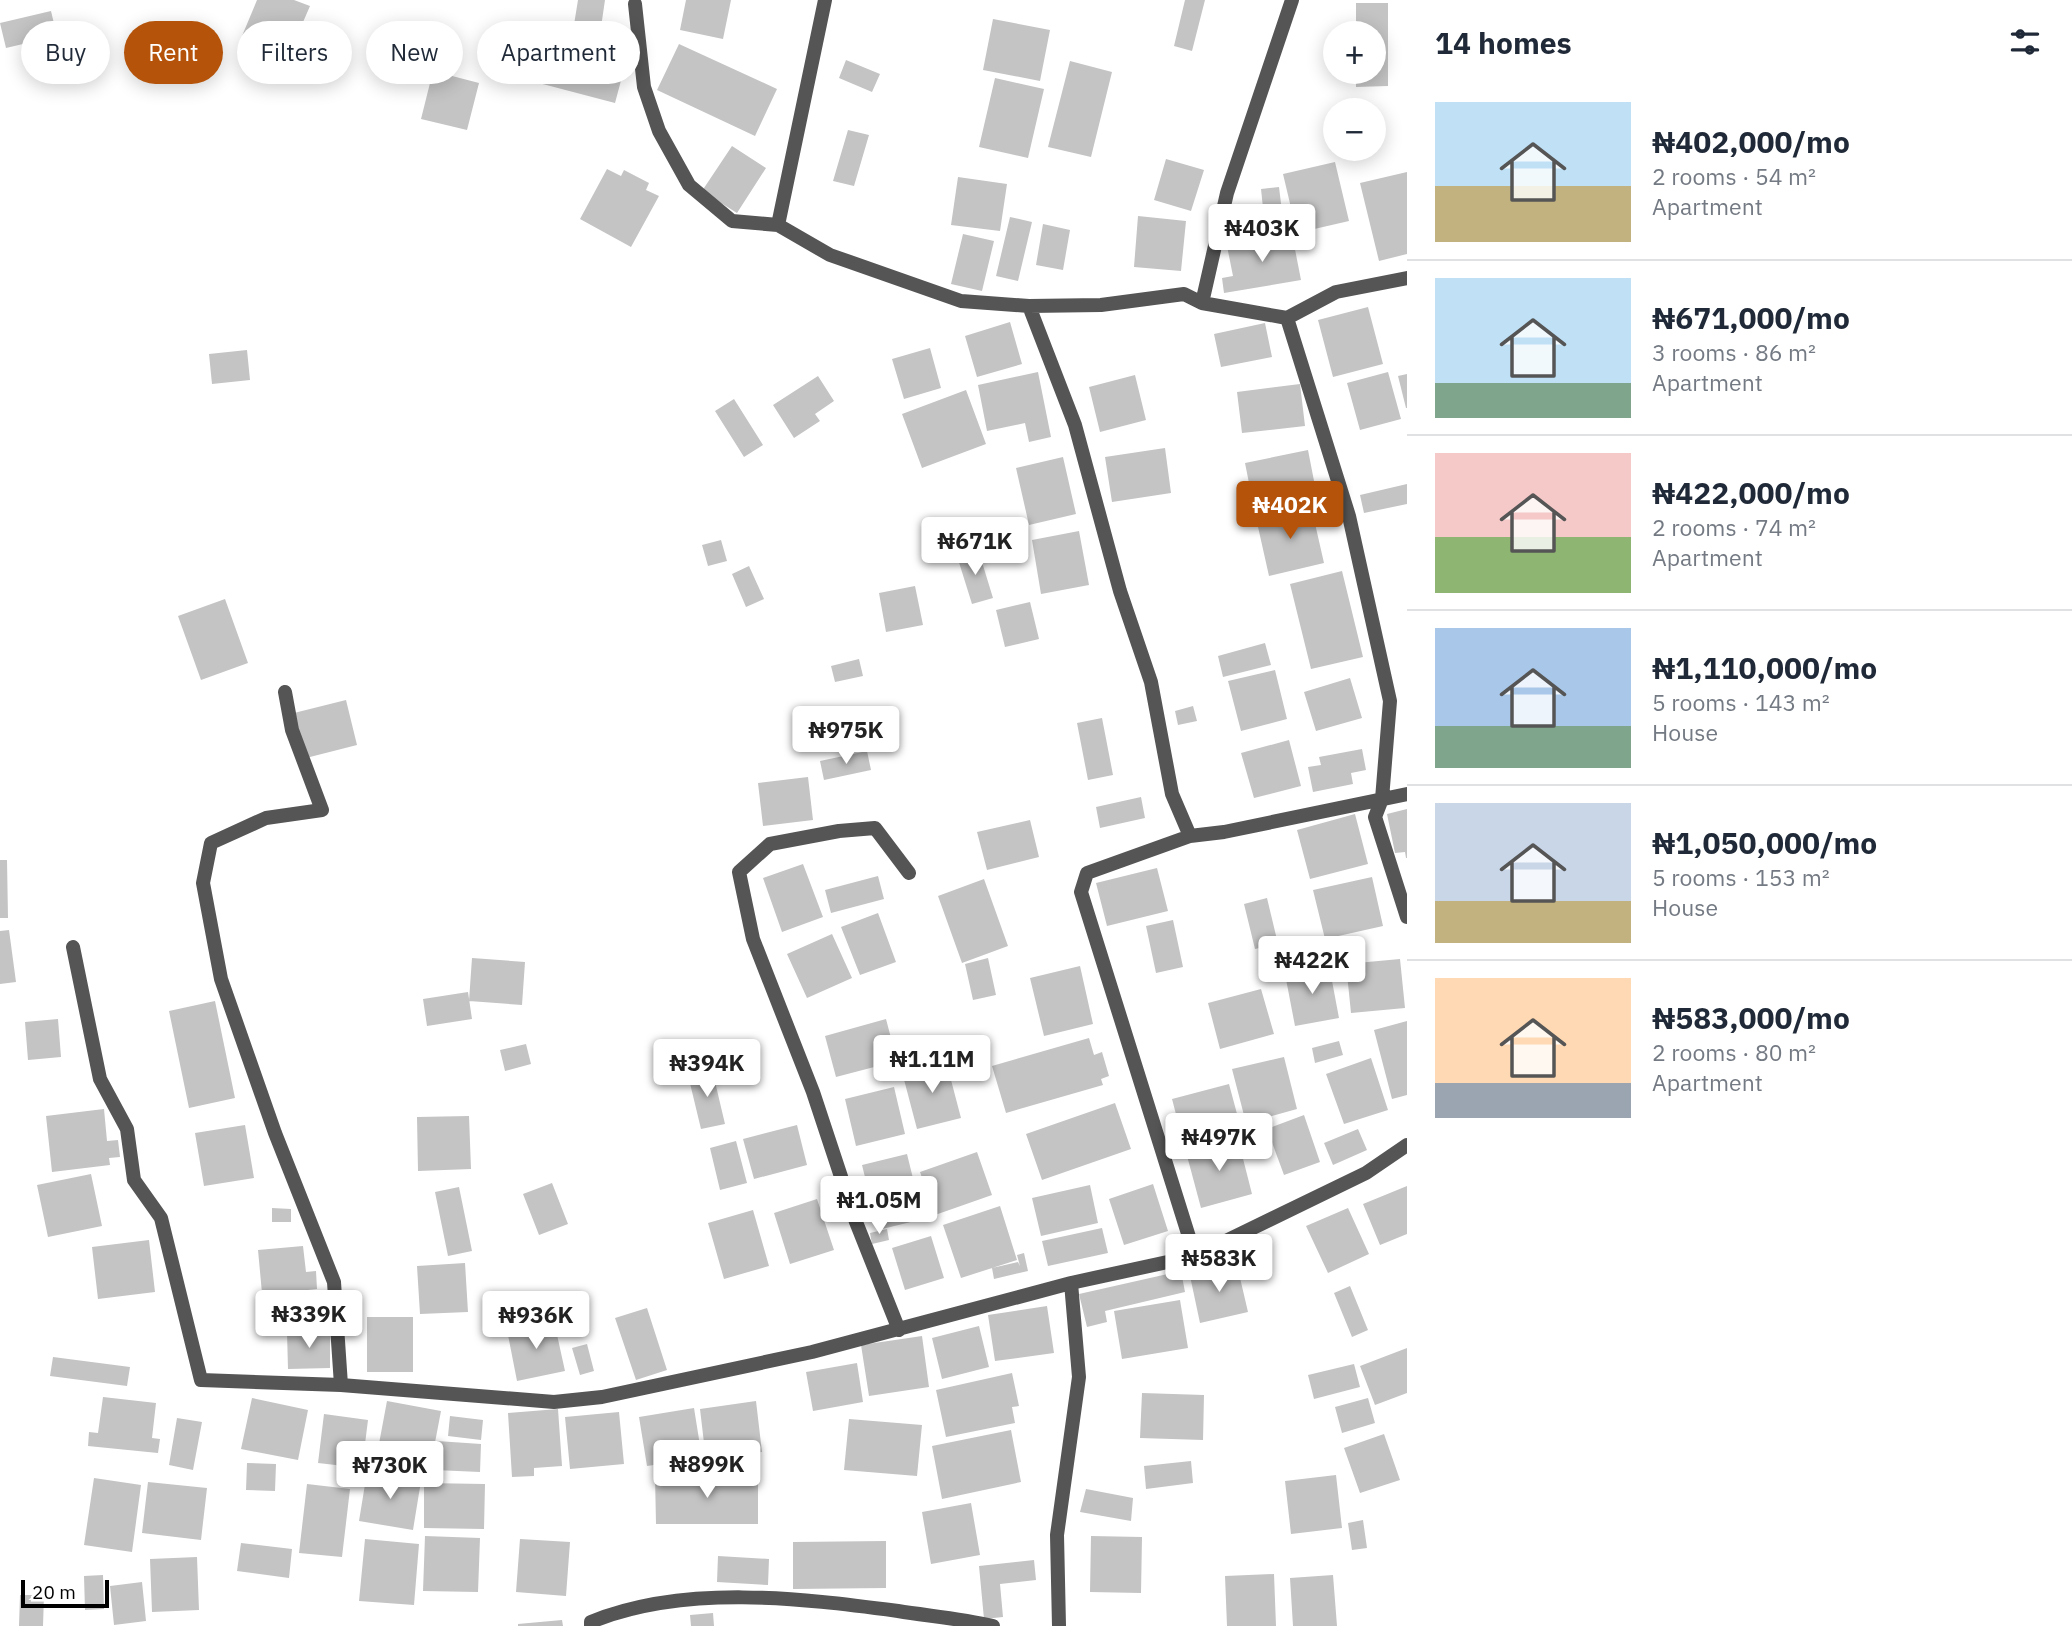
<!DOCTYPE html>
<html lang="en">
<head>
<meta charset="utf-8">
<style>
  body { margin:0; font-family:"IBM Plex Sans",sans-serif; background:#f6f6f7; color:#1f2937; height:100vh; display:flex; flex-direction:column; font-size:26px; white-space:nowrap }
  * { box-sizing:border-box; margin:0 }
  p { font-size:23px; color:#747a83 }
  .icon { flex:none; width:38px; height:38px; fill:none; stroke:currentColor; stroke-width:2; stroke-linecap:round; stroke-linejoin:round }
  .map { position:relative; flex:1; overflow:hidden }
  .panel { display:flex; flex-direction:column; background:#fff; width:665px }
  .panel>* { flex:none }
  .top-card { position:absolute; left:21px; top:21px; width:665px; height:63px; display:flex; gap:14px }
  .tools { position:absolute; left:1323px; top:21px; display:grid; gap:14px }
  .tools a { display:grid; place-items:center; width:63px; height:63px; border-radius:50%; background:#fff; box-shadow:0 4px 18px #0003; font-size:35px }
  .scale { position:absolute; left:21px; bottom:18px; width:88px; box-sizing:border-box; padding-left:7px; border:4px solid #000; border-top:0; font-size:19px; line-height:24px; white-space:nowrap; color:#000; -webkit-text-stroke:5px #fff; paint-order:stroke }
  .price { position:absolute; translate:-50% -60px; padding:0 16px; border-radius:7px; background:#fff; color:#222; font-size:23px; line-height:46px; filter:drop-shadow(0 2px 4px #0008) }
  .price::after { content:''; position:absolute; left:50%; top:42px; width:21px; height:16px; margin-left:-10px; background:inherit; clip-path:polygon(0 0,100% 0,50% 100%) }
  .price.current { background:#b45309; color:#fff }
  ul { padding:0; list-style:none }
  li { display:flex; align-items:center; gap:21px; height:175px; padding:0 28px }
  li+li { border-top:2px solid #e0e1e3 }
  li span { display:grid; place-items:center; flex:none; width:196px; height:140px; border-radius:0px; color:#555 }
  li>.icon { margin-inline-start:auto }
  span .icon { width:84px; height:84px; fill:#fffc; stroke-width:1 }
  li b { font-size:30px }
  h2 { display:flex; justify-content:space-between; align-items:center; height:84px; padding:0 28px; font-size:30px }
  .tag { padding:0 24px; border-radius:32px; background:#fff; box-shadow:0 4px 18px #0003; font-size:24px; line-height:63px }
  .tag.current { background:#b45309; color:#fff }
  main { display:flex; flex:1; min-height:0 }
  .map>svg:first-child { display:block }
</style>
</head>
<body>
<main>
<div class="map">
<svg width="1407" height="1626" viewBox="0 0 1407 1626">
  <rect width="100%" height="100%" fill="#fff"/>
  <path fill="#c4c4c4" d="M257,0H294L310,6L297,36L301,38L294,56L242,36Z
    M578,0H605L599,41L572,37Z
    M686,0H731L723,39L680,30Z
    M1185,0H1205L1192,51L1174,46Z
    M1356,3H1388V86L1356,87V72H1374V33H1356Z
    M51,11L57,36L6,48L0,23Z
    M993,19L1050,30L1040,81L983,70Z
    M547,38L627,58L615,103L535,82Z
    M679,44L777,89L755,136L657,90Z
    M846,60L880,74L872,92L839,78Z
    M1070,61L1112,72L1091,157L1048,147Z
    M433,71L479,83L467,130L421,119Z
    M995,78L1044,89L1028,158L979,147Z
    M848,130L869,135L854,186L833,181Z
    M732,146L766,168L737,213L702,191Z
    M1166,159L1204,170L1191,211L1154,200Z
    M1335,162L1349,221L1297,233L1283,174Z
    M607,169L621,176L624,170L649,183L646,190L659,196L631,247L580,219Z
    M1407,172V254L1379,261L1360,183Z
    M958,177L1007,184L1000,231L951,225Z
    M1279,187L1284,228L1233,234L1231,212L1263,208L1261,189Z
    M1138,216L1186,221L1181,271L1134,267Z
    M1010,217L1032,222L1018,281L996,276Z
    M1043,224L1070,230L1063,270L1036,265Z
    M963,234L994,241L982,291L951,284Z
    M1292,234L1301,280L1224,293L1222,278L1233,276L1227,246Z
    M1368,307L1383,364L1333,377L1318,320Z
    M1010,322L1022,364L977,377L965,336Z
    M1265,323L1272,357L1221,367L1214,334Z
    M930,348L941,388L904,399L892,359Z
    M247,350L250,380L212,384L209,354Z
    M1038,372L1051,437L1029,442L1025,423L987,431L978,385Z
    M1388,372L1401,419L1360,430L1347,383Z
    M1407,374V408H1406L1398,376Z
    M1135,375L1146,420L1100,432L1089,387Z
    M818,376L834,401L815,414L820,421L794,438L773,405Z
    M1300,384L1305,426L1242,433L1237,392Z
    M966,390L986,444L922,468L902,414Z
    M734,399L763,445L744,457L715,411Z
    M1165,448L1171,493L1112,502L1105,457Z
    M1308,450L1315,486L1252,498L1245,463Z
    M1063,457L1076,514L1029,525L1016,468Z
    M1407,484V504L1364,513L1360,495Z
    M1311,506L1324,563L1269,576L1256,518Z
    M1079,531L1089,585L1041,594L1032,540Z
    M721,540L727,561L708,566L702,545Z
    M978,549L993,598L972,604L957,556Z
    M749,566L764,599L746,607L732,574Z
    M1342,571L1363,657L1311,669L1290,584Z
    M915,586L923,625L886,632L879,593Z
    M225,599L248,663L201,680L178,616Z
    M1030,602L1039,639L1005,647L996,610Z
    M1265,643L1271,665L1223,677L1218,656Z
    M859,659L863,676L835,682L831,666Z
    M1275,670L1287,719L1241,731L1228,681Z
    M1350,678L1362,718L1316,731L1304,692Z
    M346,700L357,745L306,758L294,713Z
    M1193,706L1197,721L1178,725L1175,711Z
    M1102,718L1113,775L1088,780L1077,723Z
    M1289,740L1301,786L1254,798L1241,753Z
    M1362,749L1366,770L1351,773L1353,784L1313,792L1308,767L1321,765L1319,757Z
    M867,751L871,770L824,780L820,761Z
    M808,777L813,820L763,826L758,783Z
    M1141,797L1145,818L1100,828L1096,807Z
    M1407,809V858H1406L1405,852L1395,853L1387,814Z
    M1355,814L1368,864L1310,879L1297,830Z
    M1030,820L1039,857L987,870L977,832Z
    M0,860H7L8,918H0Z
    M803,864L823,917L782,932L763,878Z
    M1157,868L1168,911L1107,926L1096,883Z
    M878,876L884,899L831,913L825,890Z
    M1372,877L1383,926L1325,939L1313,890Z
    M984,879L1008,946L962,963L938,896Z
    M1267,898L1278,944L1255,949L1244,904Z
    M878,913L896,962L860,975L841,927Z
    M1173,920L1183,967L1156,973L1146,926Z
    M9,930L16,982L0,984V931Z
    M832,934L852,978L807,998L787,954Z
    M472,958L525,962L522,1005L469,1001Z
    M988,958L996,995L973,1000L965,964Z
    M1400,959L1405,1008L1351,1013L1346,964Z
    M1329,965L1339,1018L1295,1026L1285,974Z
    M1080,966L1093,1024L1044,1036L1030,978Z
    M1261,989L1274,1034L1220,1049L1208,1003Z
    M468,992L472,1019L427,1026L423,999Z
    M215,1001L235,1098L189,1108L169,1011Z
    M58,1019L61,1057L28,1060L25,1022Z
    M886,1019L897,1061L836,1077L825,1036Z
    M1407,1021V1095L1392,1099L1374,1030Z
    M1089,1038L1094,1055L1102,1052L1109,1076L1101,1079L1103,1085L1006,1113L992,1066Z
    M1339,1041L1343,1055L1315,1063L1312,1048Z
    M526,1044L531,1064L505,1071L500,1050Z
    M1284,1057L1297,1109L1246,1123L1232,1069Z
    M1371,1058L1388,1110L1344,1124L1326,1074Z
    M946,1061L961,1118L917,1129L902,1072Z
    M712,1069L725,1124L701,1129L688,1075Z
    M1229,1084L1240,1125L1183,1141L1172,1099Z
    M894,1087L905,1134L856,1146L845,1099Z
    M1115,1103L1131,1149L1042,1180L1026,1134Z
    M104,1109L107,1141L118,1140L120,1157L109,1158L110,1165L52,1172L46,1116Z
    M1304,1115L1320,1162L1284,1175L1267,1129Z
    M469,1116L471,1169L418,1171L417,1117Z
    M245,1125L254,1178L204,1186L195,1133Z
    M797,1125L807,1165L754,1179L743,1139Z
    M1358,1129L1367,1150L1333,1165L1324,1143Z
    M1238,1139L1252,1194L1201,1208L1186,1152Z
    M736,1141L747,1183L720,1190L710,1148Z
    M977,1152L992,1195L935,1215L920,1172Z
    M907,1154L923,1219L878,1230L862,1165Z
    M91,1174L102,1226L48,1237L37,1185Z
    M552,1183L568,1224L539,1235L523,1194Z
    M1153,1184L1168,1231L1124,1245L1109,1199Z
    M1090,1185L1098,1223L1041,1236L1032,1198Z
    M1407,1186V1234L1380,1245L1363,1204Z
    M459,1187L472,1251L448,1256L435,1192Z
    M817,1199L834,1250L790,1264L774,1213Z
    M1000,1206L1017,1260L961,1278L943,1225Z
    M272,1208L291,1209V1222H272Z
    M1348,1208L1369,1254L1328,1273L1306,1226Z
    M753,1210L769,1266L724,1279L708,1223Z
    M1102,1228L1108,1253L1048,1266L1042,1241Z
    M887,1229L889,1240L872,1244L870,1233Z
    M931,1236L944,1278L905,1290L892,1248Z
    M149,1240L155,1292L98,1299L92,1247Z
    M303,1246L306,1272L316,1271L317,1289L308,1290L309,1300L263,1304L258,1250Z
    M1024,1253L1028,1271L994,1279L992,1268L1018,1262L1020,1266L1017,1255Z
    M465,1263L468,1312L420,1314L417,1266Z
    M1237,1265L1248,1312L1200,1323L1190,1276Z
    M1181,1271L1185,1292L1105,1311L1107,1322L1087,1327L1079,1294Z
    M1350,1286L1368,1330L1352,1337L1334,1293Z
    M1180,1300L1188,1348L1122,1359L1114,1311Z
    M1047,1306L1054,1353L995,1361L988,1315Z
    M647,1308L667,1370L636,1380L615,1318Z
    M367,1317H413V1372H367Z
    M554,1321L565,1371L517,1381L507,1330Z
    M979,1326L989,1367L942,1379L932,1338Z
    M287,1332H330V1368L288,1369Z
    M922,1336L929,1387L869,1396L861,1345Z
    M587,1344L594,1371L580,1375L572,1348Z
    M1407,1348V1393L1375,1405L1360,1366Z
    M53,1357L130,1367L127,1386L50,1376Z
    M857,1363L863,1402L813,1411L806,1372Z
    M1354,1364L1360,1387L1314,1399L1308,1375Z
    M1012,1373L1019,1406L1012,1407L1015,1423L946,1437L936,1390Z
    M1142,1393L1204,1395L1203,1440L1140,1438Z
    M103,1397L156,1403L152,1438L160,1439L158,1453L88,1446L89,1432L98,1433Z
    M252,1398L308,1410L298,1460L241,1449Z
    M1368,1398L1375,1423L1342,1433L1335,1407Z
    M387,1401L441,1411L429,1474L375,1465Z
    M756,1401L762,1452L706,1460L700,1409Z
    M694,1408L702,1458L647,1466L639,1417Z
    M558,1409L562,1466L534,1468V1476L512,1477L508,1413Z
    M619,1412L624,1464L570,1469L565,1417Z
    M324,1414L368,1420L362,1468L318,1463Z
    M450,1416L483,1420L481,1440L448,1436Z
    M177,1418L202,1422L193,1470L169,1465Z
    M849,1419L922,1425L917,1476L844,1470Z
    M1011,1430L1021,1482L942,1499L932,1446Z
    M1384,1434L1400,1480L1360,1493L1344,1448Z
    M437,1441L481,1444L480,1472L435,1470Z
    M1191,1461L1193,1483L1146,1489L1144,1466Z
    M247,1463L276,1464L275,1491L246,1490Z
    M367,1472L421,1481L413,1530L359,1521Z
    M1336,1475L1342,1528L1291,1534L1285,1481Z
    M655,1476H758V1524H656Z
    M94,1478L141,1485L132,1552L84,1545Z
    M148,1482L207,1488L201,1540L142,1533Z
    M424,1483L485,1484L484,1529L424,1528Z
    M307,1484L350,1489L342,1557L299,1553Z
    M1086,1489L1133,1498L1131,1521L1080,1512Z
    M971,1503L980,1555L931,1564L922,1512Z
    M1363,1520L1367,1548L1352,1550L1348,1523Z
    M425,1536L480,1538L478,1592L423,1591Z
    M1091,1536L1142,1537L1141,1593L1090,1592Z
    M365,1539L419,1544L414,1605L359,1601Z
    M520,1539L570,1542L566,1596L516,1592Z
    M886,1541V1588L793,1589V1542Z
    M241,1543L292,1549L289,1578L237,1571Z
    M718,1556L769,1559L768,1585L717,1582Z
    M197,1557L199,1610L152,1612L150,1559Z
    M1034,1560L1036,1580L1000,1584L1003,1617L984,1619L979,1566Z
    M1274,1574L1276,1626H1227L1225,1576Z
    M103,1575L104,1609L85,1610L84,1576Z
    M1333,1575L1337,1626H1293L1290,1578Z
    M142,1582L146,1621L114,1625L110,1586Z
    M20,1595H44L43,1626H19Z
    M713,1613L714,1626H691L690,1615Z
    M562,1620L563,1626H518V1624Z"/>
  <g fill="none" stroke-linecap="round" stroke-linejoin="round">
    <path stroke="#555" stroke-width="14" d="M635,4L644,87L659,131L689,185L732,221L778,225L830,255L961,301L1029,306L1101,305L1184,294L1202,303L1227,193L1292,0
      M778,225L825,0
      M1202,303L1287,318L1349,516L1390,701L1382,799L1375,817L1407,917
      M1029,306L1075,425L1120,591L1151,682L1172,794L1190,836
      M1287,318L1336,292L1407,278
      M285,692L292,730L322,810L266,818L211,843L203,883L221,979L275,1133L334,1282L341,1385L554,1402L602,1397L812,1352L1071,1283L1195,1256L1366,1173L1407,1145
      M73,947L100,1079L127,1129L134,1180L161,1218L201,1380L341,1385
      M1195,1256L1081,892L1087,873L1190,836L1224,832L1407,794
      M899,1330L856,1222L813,1092L753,939L739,872L770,844L839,831L875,828L909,873
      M591,1626V1622C684,1584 800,1598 898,1611C930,1616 962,1619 993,1626
      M1059,1626L1057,1535L1079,1377L1071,1283"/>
  </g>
</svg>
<div class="tools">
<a>+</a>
<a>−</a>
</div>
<div class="scale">20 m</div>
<b class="price" style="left:1262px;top:264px">₦403K</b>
<b class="price current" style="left:1290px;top:541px">₦402K</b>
<b class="price" style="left:975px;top:577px">₦671K</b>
<b class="price" style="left:846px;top:766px">₦975K</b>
<b class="price" style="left:1312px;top:996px">₦422K</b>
<b class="price" style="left:932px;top:1095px">₦1.11M</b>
<b class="price" style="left:707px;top:1099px">₦394K</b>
<b class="price" style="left:1219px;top:1173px">₦497K</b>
<b class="price" style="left:879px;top:1236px">₦1.05M</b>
<b class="price" style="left:1219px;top:1294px">₦583K</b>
<b class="price" style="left:309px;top:1350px">₦339K</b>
<b class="price" style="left:536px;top:1351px">₦936K</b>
<b class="price" style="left:707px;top:1500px">₦899K</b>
<b class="price" style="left:390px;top:1501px">₦730K</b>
<div class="top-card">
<a class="tag">Buy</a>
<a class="tag current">Rent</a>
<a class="tag">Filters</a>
<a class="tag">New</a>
<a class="tag">Apartment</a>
</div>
</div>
<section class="panel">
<h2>14 homes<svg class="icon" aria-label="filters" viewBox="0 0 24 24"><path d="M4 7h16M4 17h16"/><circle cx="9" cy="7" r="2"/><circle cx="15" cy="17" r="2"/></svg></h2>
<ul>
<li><span style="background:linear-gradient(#bfe0f5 60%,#c2b280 0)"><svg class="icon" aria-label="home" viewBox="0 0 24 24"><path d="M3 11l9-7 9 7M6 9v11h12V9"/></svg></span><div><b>₦402,000/mo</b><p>2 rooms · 54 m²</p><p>Apartment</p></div></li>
<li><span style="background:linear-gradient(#bfe0f5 75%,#7fa58c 0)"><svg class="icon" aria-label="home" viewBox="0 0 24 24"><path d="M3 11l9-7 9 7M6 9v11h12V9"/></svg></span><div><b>₦671,000/mo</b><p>3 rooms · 86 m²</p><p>Apartment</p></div></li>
<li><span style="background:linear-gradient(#f6c9c9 60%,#8fb573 0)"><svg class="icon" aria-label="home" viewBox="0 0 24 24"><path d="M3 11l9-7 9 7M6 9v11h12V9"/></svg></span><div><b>₦422,000/mo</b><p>2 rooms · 74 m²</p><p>Apartment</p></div></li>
<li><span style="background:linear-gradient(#a9c7e8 70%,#7fa58c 0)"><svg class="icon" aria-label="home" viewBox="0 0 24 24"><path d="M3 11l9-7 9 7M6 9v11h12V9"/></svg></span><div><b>₦1,110,000/mo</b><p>5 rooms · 143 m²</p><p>House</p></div></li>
<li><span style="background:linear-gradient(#c9d6e8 70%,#c2b280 0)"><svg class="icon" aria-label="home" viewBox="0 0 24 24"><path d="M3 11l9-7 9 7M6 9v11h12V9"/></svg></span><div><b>₦1,050,000/mo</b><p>5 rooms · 153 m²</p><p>House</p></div></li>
<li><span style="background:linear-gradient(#ffd9b3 75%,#9aa5b1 0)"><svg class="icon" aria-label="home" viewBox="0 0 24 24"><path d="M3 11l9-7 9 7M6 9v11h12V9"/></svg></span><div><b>₦583,000/mo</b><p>2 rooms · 80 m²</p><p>Apartment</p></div></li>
</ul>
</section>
</main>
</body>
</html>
